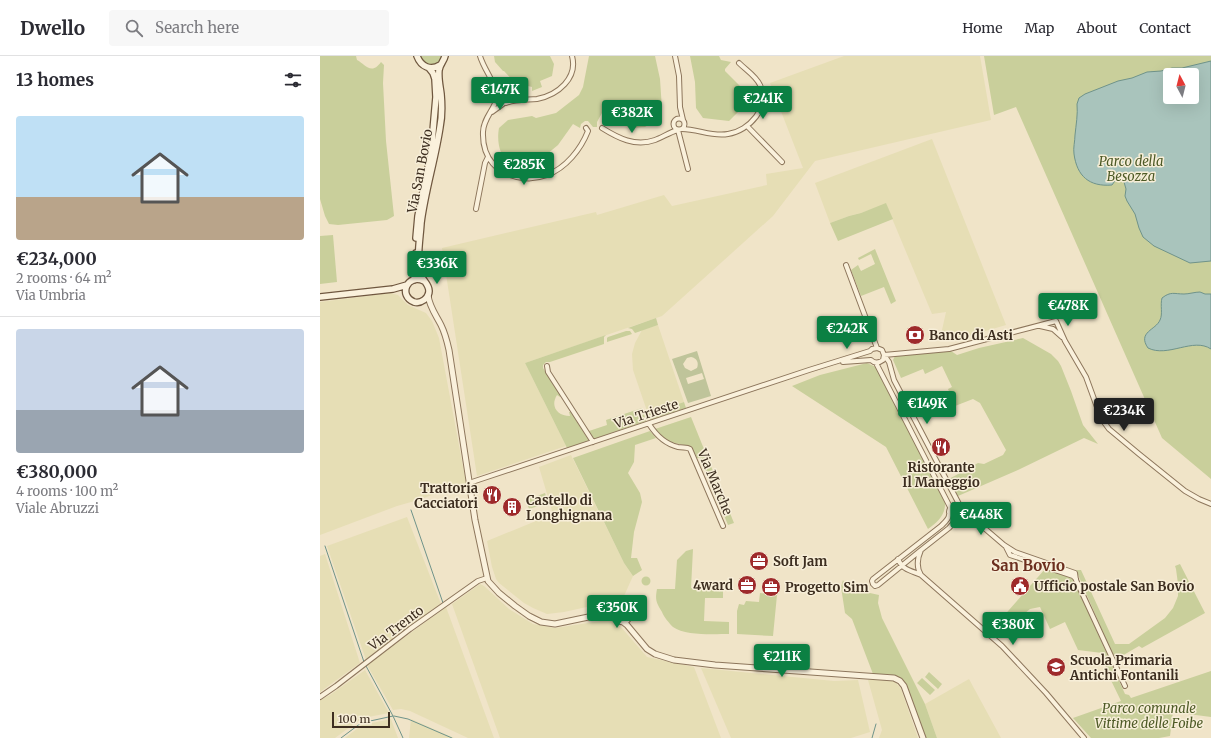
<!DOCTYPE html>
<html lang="en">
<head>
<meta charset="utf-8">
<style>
  body { margin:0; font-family:Merriweather,serif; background:#f7f7f7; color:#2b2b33; height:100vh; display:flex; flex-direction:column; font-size:15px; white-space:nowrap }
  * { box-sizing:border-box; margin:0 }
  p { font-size:13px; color:#7c7c81 }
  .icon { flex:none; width:22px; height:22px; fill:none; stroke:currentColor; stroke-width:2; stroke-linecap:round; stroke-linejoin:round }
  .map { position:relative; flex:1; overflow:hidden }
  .panel { display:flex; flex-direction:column; background:#fff; width:320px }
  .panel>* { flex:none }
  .needle { width:26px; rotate:353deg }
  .fabs { position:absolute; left:843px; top:12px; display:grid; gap:8px }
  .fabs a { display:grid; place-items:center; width:36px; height:36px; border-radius:4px; background:#fff; box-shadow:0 4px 16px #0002; font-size:20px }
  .scale { position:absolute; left:12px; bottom:10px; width:58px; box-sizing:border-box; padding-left:4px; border:2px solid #3d2e20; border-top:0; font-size:11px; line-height:14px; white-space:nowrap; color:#3d2e20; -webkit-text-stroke:3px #f7eed8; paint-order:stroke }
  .price { position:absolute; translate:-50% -34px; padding:0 9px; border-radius:4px; background:#0b8043; color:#fff; font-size:13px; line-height:26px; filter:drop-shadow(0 1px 2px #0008) }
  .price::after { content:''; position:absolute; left:50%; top:24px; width:12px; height:9px; margin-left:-6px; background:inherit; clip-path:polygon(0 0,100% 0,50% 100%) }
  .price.selected { background:#222; color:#fff }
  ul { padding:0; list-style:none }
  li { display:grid; align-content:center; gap:8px; height:212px; padding:0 16px }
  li+li { border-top:1px solid #e1e1e2 }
  li span { display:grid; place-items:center; height:124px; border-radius:4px; color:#555 }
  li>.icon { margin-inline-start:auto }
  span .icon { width:72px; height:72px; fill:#fffc; stroke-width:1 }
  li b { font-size:17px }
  h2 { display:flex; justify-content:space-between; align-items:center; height:48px; padding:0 16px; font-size:17px }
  header { display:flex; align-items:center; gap:24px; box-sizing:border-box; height:56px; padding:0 20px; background:#fff; border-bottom:1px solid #e1e1e2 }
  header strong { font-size:19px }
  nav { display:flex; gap:22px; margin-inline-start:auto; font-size:14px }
  .search { width:280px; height:36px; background:#f7f7f7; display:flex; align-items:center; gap:10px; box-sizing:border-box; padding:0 14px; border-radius:4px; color:#7c7c81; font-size:15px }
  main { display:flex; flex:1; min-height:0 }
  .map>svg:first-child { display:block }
</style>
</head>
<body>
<header>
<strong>Dwello</strong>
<div class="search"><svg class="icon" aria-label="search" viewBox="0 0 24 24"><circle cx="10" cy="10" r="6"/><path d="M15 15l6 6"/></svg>Search here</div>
<nav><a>Home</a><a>Map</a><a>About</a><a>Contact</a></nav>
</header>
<main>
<section class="panel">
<h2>13 homes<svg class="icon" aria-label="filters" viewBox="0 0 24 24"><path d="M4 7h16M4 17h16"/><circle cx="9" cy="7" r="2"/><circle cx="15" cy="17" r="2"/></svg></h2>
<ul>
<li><span style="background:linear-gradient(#bfe0f5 65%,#b9a48a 0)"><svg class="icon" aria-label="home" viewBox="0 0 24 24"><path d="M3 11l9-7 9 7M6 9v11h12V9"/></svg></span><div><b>€234,000</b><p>2 rooms · 64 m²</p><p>Via Umbria</p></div></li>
<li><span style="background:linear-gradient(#c9d6e8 65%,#9aa5b1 0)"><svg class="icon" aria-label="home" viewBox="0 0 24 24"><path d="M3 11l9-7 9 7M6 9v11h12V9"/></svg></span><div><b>€380,000</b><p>4 rooms · 100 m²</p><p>Viale Abruzzi</p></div></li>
</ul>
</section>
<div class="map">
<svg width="891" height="682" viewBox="0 0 891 682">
  <rect width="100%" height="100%" fill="#f0e4c8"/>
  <path fill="#e6deb5" d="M524,0H660L671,64L495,105L453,160L342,260L205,307L246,390L157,420L122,192L276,156L277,159L344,139L352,150L447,129L446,118L483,112L450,27Z
    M612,83L686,269L642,282L620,283L626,256L612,258L566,148L541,157L529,160L510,167L495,127Z
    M70,237L78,239L88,249L106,257L112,265L119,282L146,427L98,444L77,450L0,479V246Z
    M338,269L364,346L328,358L313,314L312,298L315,287L322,274Z
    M251,399L304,507L313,520L299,551L294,553H289L285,547L244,556L227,558L213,552L204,547L179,527L176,523L172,511L167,485L233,458L219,411Z
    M87,461L121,548L46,604L7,490Z
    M5,498L40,607L0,636V500Z
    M160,528L164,530L189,553L213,568L235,572L281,565H294L300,570L327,601L374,611L401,682H180L132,548Z
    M126,551L174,682H148L90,655L81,653L73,654L47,609Z
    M381,612L514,625L538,624L550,676L531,682H411Z
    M45,614L69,657L43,662L34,668L15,682H0V644L10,639Z
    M649,623L681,682H617L605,648Z
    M548,624H569L574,625L578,629L581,633L598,682H559L562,674Z
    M71,663L78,682H25L42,669Z
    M91,663L134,682H89Z"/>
  <path fill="#c9cf9b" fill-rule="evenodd" d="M0,0H36L37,4C45,8 51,20 61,6L64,9L63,27L66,85L74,160L67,164L18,169L9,168L5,160L0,143Z
    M100,0H123C117,13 106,13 100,0Z
    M174,0H230L234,8L232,20L220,25L222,31L212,35V31L195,27L184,15H183L175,6Z
    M269,0H335L340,23L342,53L338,63L325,71L311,72L284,57H282L277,66V71H273L268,65H265L261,68L260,72L253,68L238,89L215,108C207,107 198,107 190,105C178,101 177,82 179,72L188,64L212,60L216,62L236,57L259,39L263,31Z
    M370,0H399L401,4L411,6L405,13V15L425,35L427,45L421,51L420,54L409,65L383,62L376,52L375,26Z
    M664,0H891V423L842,382L696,51L674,59ZM850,19H872V41H850Z
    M566,147L573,163L518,185L510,167L529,160L541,157Z
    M13,179L17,226L0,228V180Z
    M555,193L576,245L571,248L564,231L541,240L531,214L538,209L541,215L555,208L551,198L539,204L538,202Z
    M336,262L338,269L315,277L312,273L308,272Z
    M306,275H310L312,278L287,286V282L288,281Z
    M286,279L284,281V288L230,306H226L223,309V312L241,339L240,341L237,339C230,350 237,360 250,360L249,356H251L269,385L247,392L205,307Z
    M703,282L731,298L738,305L741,310L751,335L763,369L778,388L764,382L698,414L638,440L629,423L658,407L664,408L683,399L686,394L660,347L653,343L635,350L628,333L632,331L622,310L605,318L603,313L581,322L573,304L575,300L631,295L637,299L659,292Z
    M547,307L556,311L625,446C626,458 618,466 608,473L566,391L472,330L500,319Z
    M364,346L366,352L330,364L328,358Z
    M322,352L326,365L274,383L269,375L287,369L286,364Z
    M371,361L414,467L408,469L380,402H377L372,391L351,386L342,381L335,373Z
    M330,375L336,382L315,389L314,406L308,417L320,437L322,446L314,476L311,502H317L322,514L313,520L304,507L253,402Z
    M225,437L228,447L209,453L206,444Z
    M373,493L371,532L403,535V542H385L384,565L409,566V578C394,578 365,580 353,571C349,567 344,561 342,556C336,546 335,544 337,533H355L357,504L366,495Z
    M860,508L885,557L822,592L819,590L795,604L756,514H761L795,588H809L845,562L853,552L858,540V528L856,513L855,510Z
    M725,513L753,522L805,638L809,639L811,642L891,615V661L853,656L850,680L839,682H771L753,662L801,645L785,612L787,608L782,597L758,594L745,566L730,573L720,551L710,553L681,577L674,571Z
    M321.5 525a4.5 4.5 0 1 1 9 0a4.5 4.5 0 1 1-9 0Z
    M523,524L527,532L559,539L558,547L562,562L605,648L617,682H606C601,669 588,626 577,621C571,617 560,618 553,618L532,563L525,557L521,531Z
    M440,537L457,539L453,580L417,578V555L419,548L424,549L426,545L439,546Z
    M609,616L622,628L618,633L605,621Z
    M602,622L615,634L610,639L597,627Z"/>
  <path fill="#bfc49a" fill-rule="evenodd" d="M377,295L391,340L368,347L352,303ZM371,301C377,302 379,307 377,312L371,315L365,312L363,308L367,302ZM382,317L384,323L368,328L366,322Z"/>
  <path fill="#a9c4bc" stroke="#6f938a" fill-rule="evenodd" d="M891,5V205L870,207L834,190L823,181L819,172L815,158L807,145L805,140L806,133L804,126L800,122H797L792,129C769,131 757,120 754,98C753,92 755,85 755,79C756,69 758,58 757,48L759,42L765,38L798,25L812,22L827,16L841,15L852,12H862ZM850,19H872V41H850Z
    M880,236L885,238H891V293C873,281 848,302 828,292C817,276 836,274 840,264C843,258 840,249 842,242C851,235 854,238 864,238C869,238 875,236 880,236Z"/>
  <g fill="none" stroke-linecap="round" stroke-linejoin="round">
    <path stroke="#6f938a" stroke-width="1" d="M91,454L123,547
      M5,490L44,606
      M73,660L83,682
      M74,660L88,663L132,682
      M21,682L41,667L73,660L46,610
      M552,682L556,668"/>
    <defs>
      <path id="minor" d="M160,0C164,14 176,27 177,40
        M355,0L359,20L360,51L363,64
        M173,27L189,39C190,44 187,48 182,47L178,44L177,40L179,37L184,36
        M177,42C174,54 163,63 163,76C162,102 177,119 203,122C211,123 219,122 227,119C246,112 261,93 268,75L266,72
        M186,47C196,43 207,44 217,43C238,39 258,22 252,0
        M172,56L183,48
        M353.5 68a5.5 5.5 0 1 1 11 0a5.5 5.5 0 1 1-11 0Z
        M427,70L462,106
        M282,72C298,82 315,91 335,84C343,81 350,76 358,74L368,113
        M362,73C378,73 392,81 408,78C429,75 451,51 440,29C436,20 426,14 419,7
        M156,153L165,107L168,101
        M526,209L557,292
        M720,270L733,273L742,281
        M564,299L629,293L736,265L745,285L766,321L781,362L789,373L819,398L865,435L879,443L891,448
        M523,306L551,304C555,308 559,307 563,304L564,299
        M556,307L630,451
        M227,310L228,316L273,386
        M329,368C336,379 345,388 358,391C363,392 367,391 370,393L403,470
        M149,427L489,314L550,295L552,293L557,292L562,294L564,299L569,306L574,324L639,448
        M644,459L656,465L684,489L695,496L755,517L756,524L805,630
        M686,491L690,499L753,520L756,523
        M578,503C582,514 592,515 601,519L682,590L726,637L764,682
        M601,519C596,511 597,503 601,494L629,472L636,464L642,463L644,459L645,456L642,450C637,447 630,448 629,456C629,457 630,458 629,459C629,463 624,467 621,470L553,523L552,525L553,528L555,530L558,529L601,494
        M0,641L16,630L90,573L158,525L167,522"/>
      <path id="tertiary" d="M108,239C109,250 116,259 121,269C125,277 127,285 129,294L155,464L168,525L179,537L195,550L209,560L221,566L235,568L278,559L299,557
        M297 560a6 6 0 1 1 12 0a6 6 0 1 1-12 0Z
        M303,566L307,569L327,593L335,598L354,604L395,609L574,622L580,625L584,630L603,682"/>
      <path id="secondary" d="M97,0C101,11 111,15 120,9
        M96,182L98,160L111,97L116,41L115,23L113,17L109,12
        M94,224L96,197
        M104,225C87,217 78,240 94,246C101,248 109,242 109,235C109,228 103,225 101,219C96,203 100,184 101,167C105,135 115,104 120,71C122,61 122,49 121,38C120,30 118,22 119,14C120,8 124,5 125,0
        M0,241L73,233L87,229"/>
    </defs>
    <use href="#minor" stroke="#8d765c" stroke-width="6"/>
    <use href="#tertiary" stroke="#8d765c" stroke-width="7"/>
    <use href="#secondary" stroke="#6f573f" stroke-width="8"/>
    <use href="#minor" stroke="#faf1dc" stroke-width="4"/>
    <use href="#tertiary" stroke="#faf1dc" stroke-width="5"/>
    <use href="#secondary" stroke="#faf1dc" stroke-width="5.5"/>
  </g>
  <defs>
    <symbol id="bank-disc" viewBox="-11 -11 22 22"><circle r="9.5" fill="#9e2a2b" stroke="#f7eed8"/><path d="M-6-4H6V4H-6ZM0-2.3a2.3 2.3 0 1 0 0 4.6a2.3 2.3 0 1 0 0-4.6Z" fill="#fff"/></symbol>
    <symbol id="restaurant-disc" viewBox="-11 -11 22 22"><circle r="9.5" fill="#9e2a2b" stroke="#f7eed8"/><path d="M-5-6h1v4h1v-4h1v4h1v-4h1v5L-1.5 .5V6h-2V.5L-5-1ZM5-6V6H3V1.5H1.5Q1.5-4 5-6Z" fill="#fff"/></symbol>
    <symbol id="building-disc" viewBox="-11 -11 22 22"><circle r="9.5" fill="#9e2a2b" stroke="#f7eed8"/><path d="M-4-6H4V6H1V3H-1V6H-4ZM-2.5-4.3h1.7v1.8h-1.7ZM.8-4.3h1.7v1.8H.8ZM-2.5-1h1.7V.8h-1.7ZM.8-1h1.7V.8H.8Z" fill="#fff"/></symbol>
    <symbol id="office-disc" viewBox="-11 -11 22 22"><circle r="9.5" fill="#9e2a2b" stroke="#f7eed8"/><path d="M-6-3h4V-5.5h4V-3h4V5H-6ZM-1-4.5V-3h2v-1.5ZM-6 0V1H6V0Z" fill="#fff"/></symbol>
    <symbol id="civic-disc" viewBox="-11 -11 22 22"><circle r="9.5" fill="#9e2a2b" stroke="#f7eed8"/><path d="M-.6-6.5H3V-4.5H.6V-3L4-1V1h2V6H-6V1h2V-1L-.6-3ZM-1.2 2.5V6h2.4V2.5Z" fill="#fff"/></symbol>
    <symbol id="school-disc" viewBox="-11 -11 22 22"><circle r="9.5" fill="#9e2a2b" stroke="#f7eed8"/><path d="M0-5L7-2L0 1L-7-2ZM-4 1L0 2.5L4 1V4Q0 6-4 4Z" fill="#fff"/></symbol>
  </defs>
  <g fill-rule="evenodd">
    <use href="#bank-disc" x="584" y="268" width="22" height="22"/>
    <use href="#restaurant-disc" x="610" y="380" width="22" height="22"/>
    <use href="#restaurant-disc" x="161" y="428" width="22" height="22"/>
    <use href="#building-disc" x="181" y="440" width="22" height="22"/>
    <use href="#office-disc" x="428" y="494" width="22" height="22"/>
    <use href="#office-disc" x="416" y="518" width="22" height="22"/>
    <use href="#civic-disc" x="689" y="519" width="22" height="22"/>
    <use href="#office-disc" x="440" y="520" width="22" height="22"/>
    <use href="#school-disc" x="725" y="600" width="22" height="22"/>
  </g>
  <g text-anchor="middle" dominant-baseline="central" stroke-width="3" stroke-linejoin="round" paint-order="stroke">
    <g font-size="13" font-style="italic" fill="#4d5a26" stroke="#f7eed8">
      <text x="811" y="105">Parco della<tspan x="811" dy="15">Besozza</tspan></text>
      <text x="829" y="652">Parco comunale<tspan x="829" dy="15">Vittime delle Foibe</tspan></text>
    </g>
    <g font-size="13" fill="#3d2e20" stroke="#f7eed8">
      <text transform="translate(100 115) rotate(-79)">Via San Bovio</text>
      <text transform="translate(326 358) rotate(-18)">Via Trieste</text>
      <text transform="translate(395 426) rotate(67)">Via Marche</text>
      <text transform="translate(76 572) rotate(-37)">Via Trento</text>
    </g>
    <g font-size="13" font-weight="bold" fill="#3d2e20" stroke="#f7eed8" text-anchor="start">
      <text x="609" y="279">Banco di Asti</text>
      <text x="621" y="411" text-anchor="middle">Ristorante<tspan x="621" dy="15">Il Maneggio</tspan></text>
      <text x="158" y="432" text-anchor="end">Trattoria<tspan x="158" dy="15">Cacciatori</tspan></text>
      <text x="206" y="444">Castello di<tspan x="206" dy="15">Longhignana</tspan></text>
      <text x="453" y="505">Soft Jam</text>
      <text x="413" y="529" text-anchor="end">4ward</text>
      <text x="714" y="530">Ufficio postale San Bovio</text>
      <text x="465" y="531">Progetto Sim</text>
      <text x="750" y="604">Scuola Primaria<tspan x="750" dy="15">Antichi Fontanili</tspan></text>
    </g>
    <g font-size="15" font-weight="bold" fill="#6b2e1e" stroke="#f7eed8">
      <text x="708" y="509">San Bovio</text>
    </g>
  </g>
</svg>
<div class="fabs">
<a><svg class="needle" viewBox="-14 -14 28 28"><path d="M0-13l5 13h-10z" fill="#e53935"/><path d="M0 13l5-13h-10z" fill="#7c7c81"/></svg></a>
</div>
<div class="scale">100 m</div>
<b class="price" style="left:180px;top:55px">€147K</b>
<b class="price" style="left:443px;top:64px">€241K</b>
<b class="price" style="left:312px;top:78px">€382K</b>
<b class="price" style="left:204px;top:130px">€285K</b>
<b class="price" style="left:117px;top:229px">€336K</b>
<b class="price" style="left:748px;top:271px">€478K</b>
<b class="price" style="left:527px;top:294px">€242K</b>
<b class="price" style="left:607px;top:369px">€149K</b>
<b class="price selected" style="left:804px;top:376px">€234K</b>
<b class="price" style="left:661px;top:480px">€448K</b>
<b class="price" style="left:297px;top:573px">€350K</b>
<b class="price" style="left:693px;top:590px">€380K</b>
<b class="price" style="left:462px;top:622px">€211K</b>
</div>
</main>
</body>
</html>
